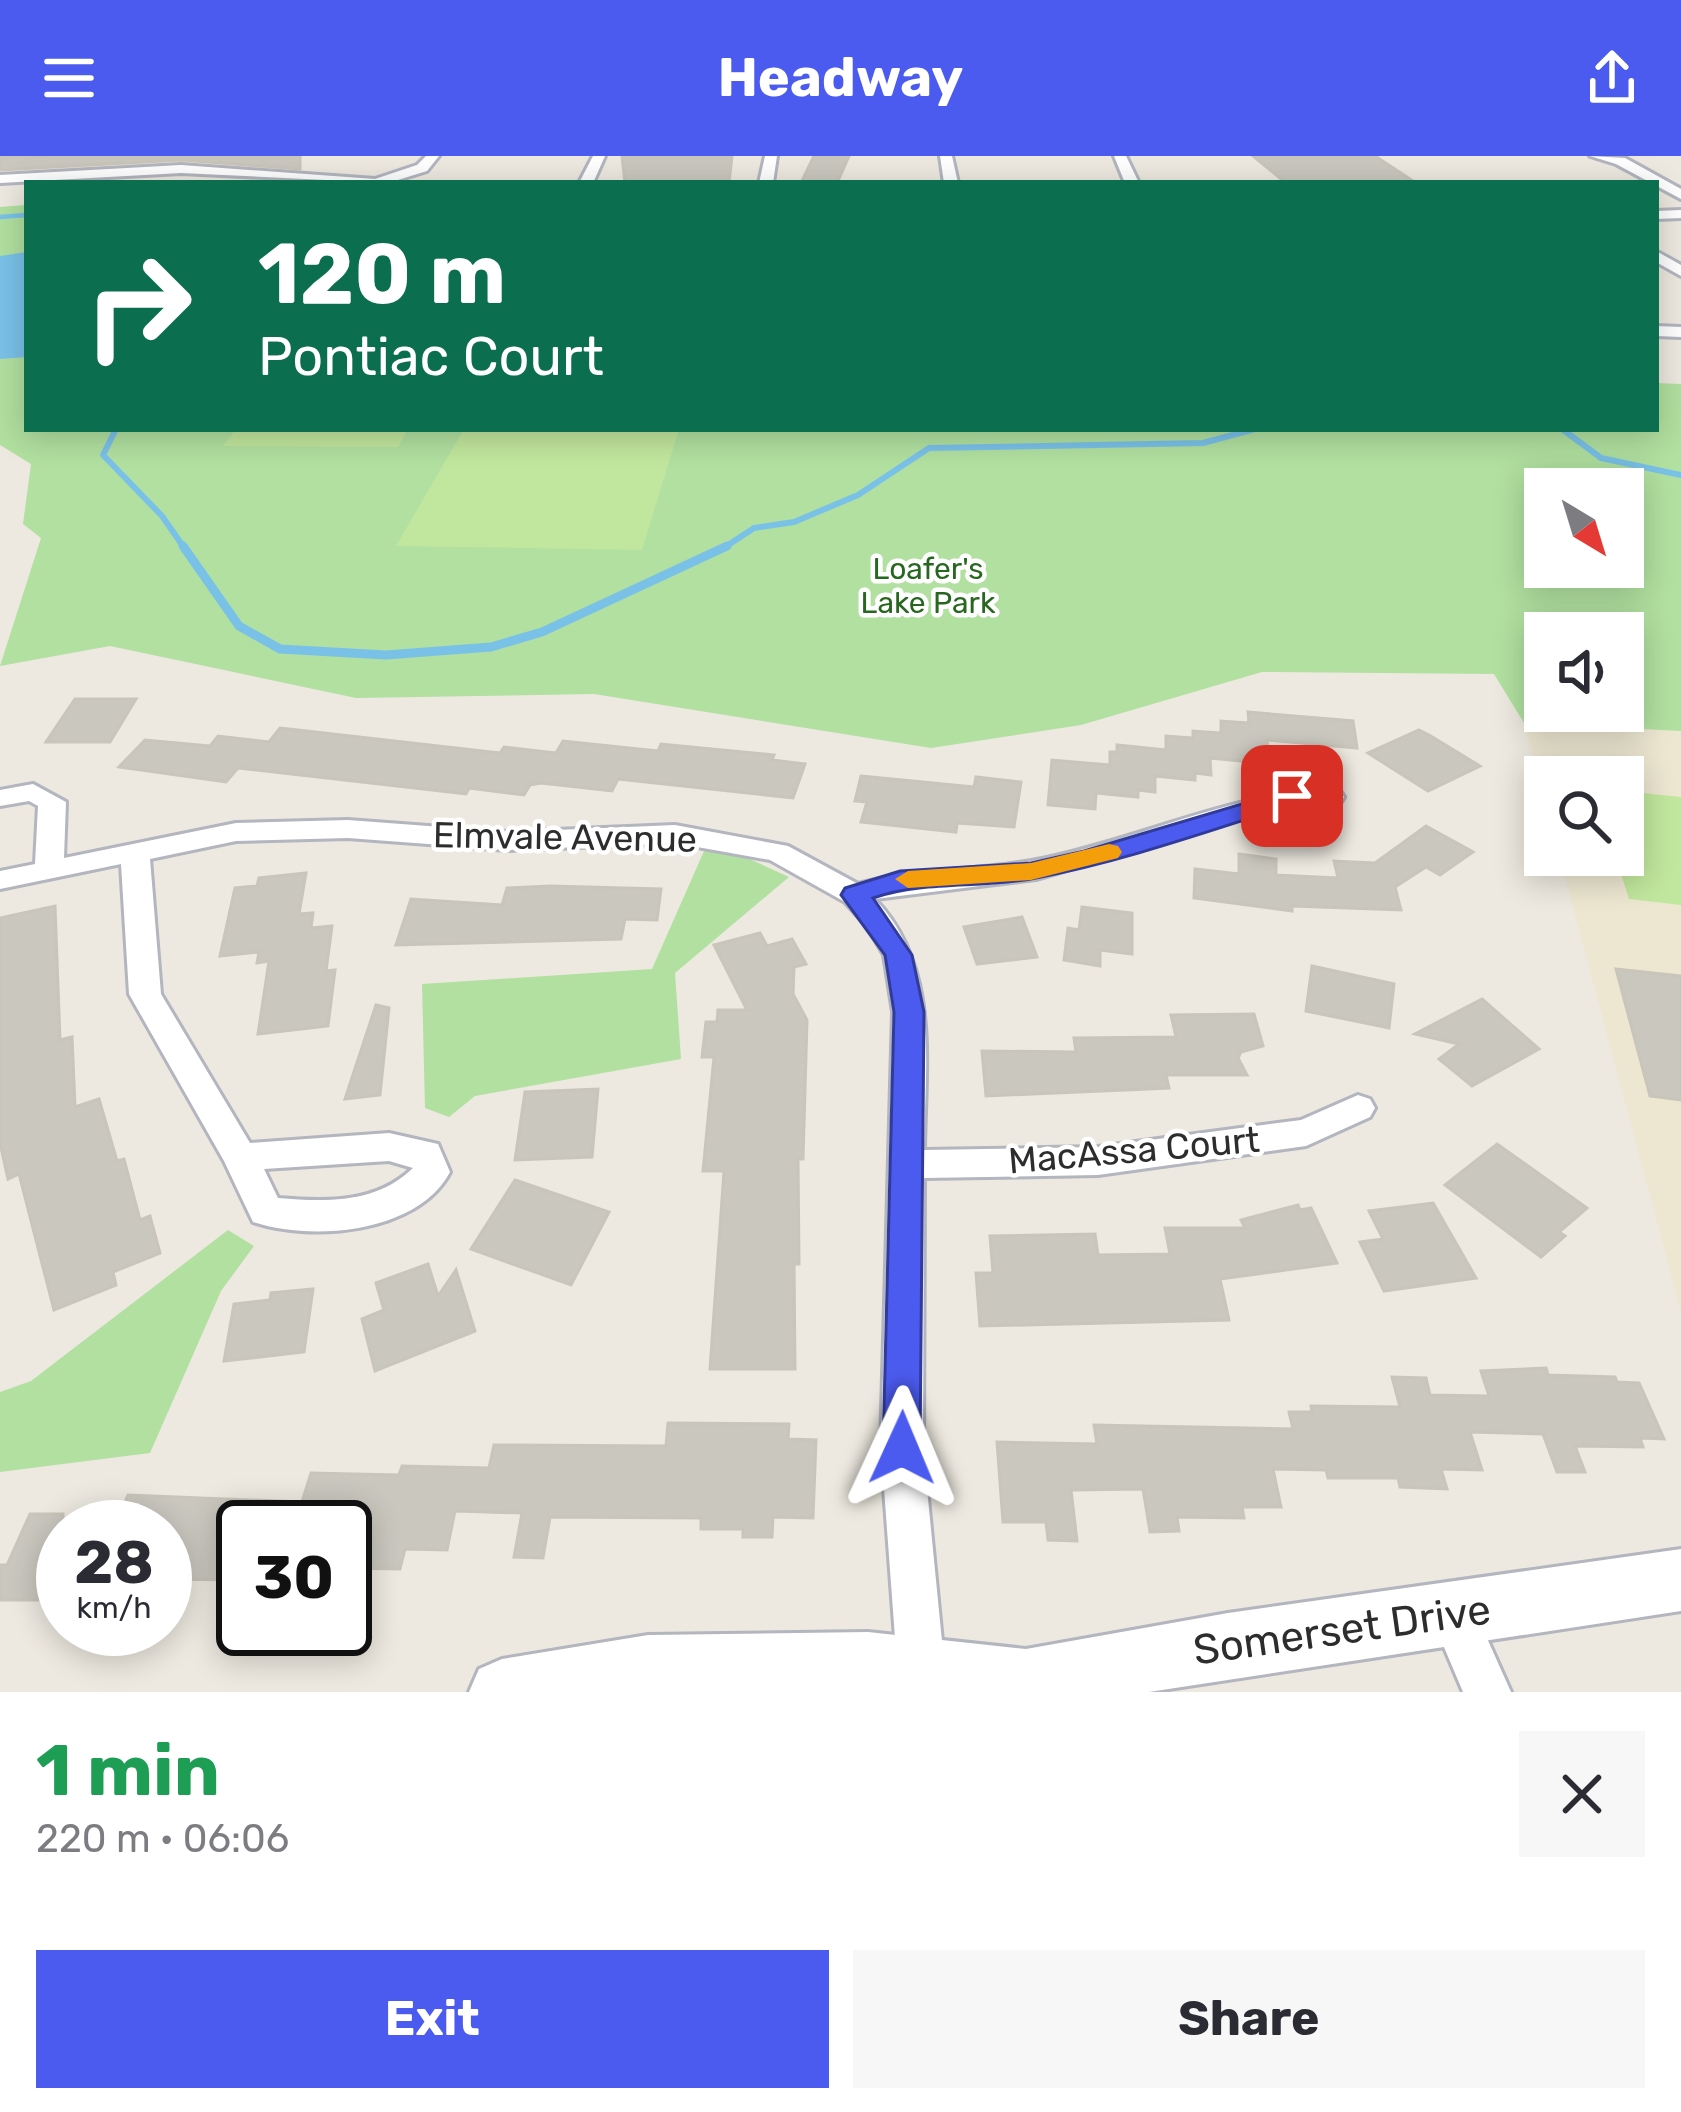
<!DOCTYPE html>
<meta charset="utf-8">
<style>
body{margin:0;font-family:Rubik,sans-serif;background:#f7f7f7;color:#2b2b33;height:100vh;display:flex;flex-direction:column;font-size:45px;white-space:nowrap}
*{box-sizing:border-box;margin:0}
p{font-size:39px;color:#7c7c81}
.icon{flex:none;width:66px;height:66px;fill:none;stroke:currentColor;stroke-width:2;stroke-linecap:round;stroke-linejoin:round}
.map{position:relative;height:1536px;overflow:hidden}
.sheet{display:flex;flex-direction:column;background:#fff;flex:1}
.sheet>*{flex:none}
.guide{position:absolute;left:24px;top:24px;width:1635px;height:252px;border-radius:0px;box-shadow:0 6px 30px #0003;background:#0b6e4f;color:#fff;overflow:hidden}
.needle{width:78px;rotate:142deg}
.fabs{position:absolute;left:1524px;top:312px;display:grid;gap:24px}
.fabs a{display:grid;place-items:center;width:120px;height:120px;border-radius:0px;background:#fff;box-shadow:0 6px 30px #0003;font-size:60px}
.speed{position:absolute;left:36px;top:1344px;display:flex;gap:24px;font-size:60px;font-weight:700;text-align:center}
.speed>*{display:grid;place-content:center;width:156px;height:156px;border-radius:50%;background:#fff;box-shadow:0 6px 30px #0003;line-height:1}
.speed small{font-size:30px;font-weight:400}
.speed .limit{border:6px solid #111;border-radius:18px;background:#fff;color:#111}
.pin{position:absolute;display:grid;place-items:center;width:102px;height:102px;color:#fff;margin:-51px;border-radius:24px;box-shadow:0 6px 18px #0006}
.me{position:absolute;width:132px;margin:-66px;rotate:1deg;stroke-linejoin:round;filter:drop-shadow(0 0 9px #0008)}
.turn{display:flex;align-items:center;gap:42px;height:252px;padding:0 36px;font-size:54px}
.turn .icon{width:156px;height:156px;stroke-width:2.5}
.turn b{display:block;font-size:84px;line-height:102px}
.round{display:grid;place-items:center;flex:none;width:126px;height:126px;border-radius:0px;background:#f7f7f7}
.head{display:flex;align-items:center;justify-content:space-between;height:204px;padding:0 36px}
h1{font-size:72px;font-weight:700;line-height:90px;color:#1e9e55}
.button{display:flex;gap:24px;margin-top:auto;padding:24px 36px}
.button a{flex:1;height:138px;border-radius:0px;background:#4b5bef;color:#fff;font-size:48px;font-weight:700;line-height:138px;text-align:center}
.button a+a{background:#f7f7f7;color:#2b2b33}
header{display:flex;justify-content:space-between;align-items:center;height:156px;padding:0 36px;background:#4b5bef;color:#fff;font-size:54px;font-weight:700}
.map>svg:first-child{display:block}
.education{fill:#ede7d1}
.green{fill:#b1e0a0;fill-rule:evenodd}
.pitch{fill:#c1e69d}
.water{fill:#7ac1e8}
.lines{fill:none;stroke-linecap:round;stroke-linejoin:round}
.stream-far2{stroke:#7ac1e8;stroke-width:4.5}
.stream-far1{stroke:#7ac1e8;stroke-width:6}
.stream{stroke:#7ac1e8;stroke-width:9}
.building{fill:#c9c7be;stroke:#c9c5ba;stroke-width:3}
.street-casing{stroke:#b3b5bf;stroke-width:6}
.secondary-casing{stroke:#b3b5bf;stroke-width:6}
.street{fill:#fff;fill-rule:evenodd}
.secondary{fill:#fff;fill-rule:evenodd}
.route{fill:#4b5bef;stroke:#313b9b;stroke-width:3}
.slow{fill:#f59e0b}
.labels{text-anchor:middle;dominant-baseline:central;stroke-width:9;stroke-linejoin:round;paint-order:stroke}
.far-park-label{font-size:30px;fill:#286720;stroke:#fff}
.street-label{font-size:36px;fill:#2d2d2d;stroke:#fff}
.near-street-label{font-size:42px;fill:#2d2d2d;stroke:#fff}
</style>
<header><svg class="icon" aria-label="menu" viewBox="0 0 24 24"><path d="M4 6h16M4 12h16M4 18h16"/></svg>Headway<svg class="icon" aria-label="share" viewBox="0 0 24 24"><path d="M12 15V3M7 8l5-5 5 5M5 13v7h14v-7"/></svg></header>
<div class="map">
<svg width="1681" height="1536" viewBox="0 0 1681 1536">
<rect width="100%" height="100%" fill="#ede9e0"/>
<path class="education" d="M1524,567l157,8v581l-122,-457h64v-78h-78v25z"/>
<g class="green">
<path d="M27,49v224h1629v-46l25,1v347l-157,-8 -30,-49 -232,-2 -181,53 -150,23 -337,-54 -238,4 -246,-52 -110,20 41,-128 -18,-14 8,-60 -31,-19v-238zM1545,333h78v78h-78zM1545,477h78v78h-78z"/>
<path d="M704,695l39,5 46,21 -114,96 6,86 -206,37 -26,21 -24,-9 -3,-124 230,-15z"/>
<path d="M228,1074l26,16 -33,45 -71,162 -150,19v-80l31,-11z"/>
</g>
<g class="pitch">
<path d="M236,273h172l-10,18 -175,-1z"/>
<path d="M464,273h215l-37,121 -246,-4z"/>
<path d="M1623,635l58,6v108l-52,-6 -14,-44h8z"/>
</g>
<path class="water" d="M27,96v105l-27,2v-103z"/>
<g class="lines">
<path class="stream-far2" d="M0,61l27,-2"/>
<g class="stream-far1">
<path d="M116,273l-13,26 59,61 23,33"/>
<path d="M1562,273l39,29 80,17"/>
<path d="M722,393l32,-21 40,-6 64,-27 71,-47 274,-5 52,-14"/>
</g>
<path class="stream" d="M183,390l56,80 41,23 106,6 105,-8 51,-15 185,-86"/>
</g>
<g class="building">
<path d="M53,0h247v13l-119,-9 -181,10v-13z"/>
<path d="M622,0h110l-3,26 -73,1h-31z"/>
<path d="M814,0h35l-12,27h-36z"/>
<path d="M1253,0h122l41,27h-130z"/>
<path d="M75,543h61l-26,43h-64z"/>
<path d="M1248,556l105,9 4,27 -90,-8 1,13 -18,-1 1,10 -41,-4 1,17 -16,-2v7l-40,-4v16l-17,-2v7l-42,-4 -1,16 -47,-4 4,-45 58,5v-13h7v-7l49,5v-14l27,2v-7l28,2v-12l28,2z"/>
<path d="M280,572l220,25 4,-6 52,6 7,-12 95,10 3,-7 113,11 -2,5 33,4 -12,34 -175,-19 -6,12 -71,-8 -11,2 -6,10 -55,-7 -3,6 -228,-26 -12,14 -107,-15 26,-27 65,6 8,-10 51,6z"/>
<path d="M1419,574l10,5 51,31 -52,25 -60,-38z"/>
<path d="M861,620l113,11 2,-10 45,5 -7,45 -57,-4 -1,9 -95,-10 6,-20 -12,-1z"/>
<path d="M1426,670l47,26 -33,23 -14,-8 -31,20 6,23 -109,-4v5l-98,-13 1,-29 44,5v-20l37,5v16l62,3 -4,-17 41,2z"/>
<path d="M306,717l-7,41 14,-1 -2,15 21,-2 -6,45 9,-1 -7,56 -70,8 11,-73 -12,2 2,-11 -39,4 15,-68 22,-2 2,-8z"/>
<path d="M550,730l111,3 -4,31 -32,-1 -4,20 -225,6 15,-46 91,6 5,-17z"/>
<path d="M55,750l5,134 12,-3 3,70 24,-8 18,62 7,-2 16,61 10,-4 10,37 -47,19 3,13 -62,25 -35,-136 -11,5 -8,-36v-225z"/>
<path d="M1082,751l50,6v41l-32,-4v16l-36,-6 4,-32 11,2z"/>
<path d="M1022,761l15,40 -60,7 -13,-37z"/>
<path d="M760,777l7,13 25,-7 14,25 -12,3 -1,27 14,26 -4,139h-5l1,105h-5l1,105h-85l14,-198h-21l11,-114h-12l4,-35h11l1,-12h29l-33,-65z"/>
<path d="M1312,810l82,18 -5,44 -83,-17z"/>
<path d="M1616,813l65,7v124l-31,-4z"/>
<path d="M1482,843l57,50 -67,37 -33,-27 20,-15 -44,-10z"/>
<path d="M376,849l13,3 -9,87 -35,4z"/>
<path d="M1254,858l9,32 -22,6 -3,6 9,17h-81l3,13 -183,8 -4,-45 94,1 -2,-14 102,-1 -5,-22z"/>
<path d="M598,933l-6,68 -77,3 10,-68z"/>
<path d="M1497,988l90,64 -28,24 6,4 -24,21 -96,-72z"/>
<path d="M515,1024l94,32 -38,73 -100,-36z"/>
<path d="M1433,1047l43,75 -92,13 -24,-49 23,-3 -14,-28z"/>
<path d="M1298,1049l2,5 11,-2 26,55 -117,16 9,41 -249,6 -4,-53h17l-3,-37 105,-2 3,21 72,-1 -5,-26h80l-4,-8z"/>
<path d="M428,1108l10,32 18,-26 19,61 -100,40 -13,-52 22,-9 -8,-27z"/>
<path d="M313,1133l-9,63 -80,9 10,-57 36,-4 1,-7z"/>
<path d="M1546,1212l2,7 67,2 2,5 22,1 25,56 -24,-1 3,9 -68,-1 10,26h-28l-14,-38 -73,-2 12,38 -41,-1 6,20 -47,-2 -2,-9h-70l-2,-8 -53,-1 8,38h-39l2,11 -67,-1 2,14 -29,1 -7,-43 -72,1 6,51 -29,-1 -2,-18h-43l-6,-80 100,2 -3,-19 199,4 -4,-17h23l-1,-6 89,1 -8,-30 34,1 4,17 59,1 -8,-25z"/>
<path d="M668,1267l121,1 -1,15 28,1 -3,78 -40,-1 -1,20h-29v-8h-42v-11l-151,-1 -7,41 -29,-1 8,-44 -67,-2 -8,39 -42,-1 -5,20 -55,-1v-41h-102v43h-6l-3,10 -69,-1v-52h-50l13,-32 174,7 9,-29 88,2 3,-9 87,2 5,-23 172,1z"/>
<path d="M30,1358h33v86h-63v-35h7z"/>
</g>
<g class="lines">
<defs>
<g id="street">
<path d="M426,0h13l-12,15 -39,12 -207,-10 -181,10v-8l181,-10 194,14 42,-14z"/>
<path d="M593,0h12l-12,27h-14z"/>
<path d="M765,0h12l-4,27h-14z"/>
<path d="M940,0h12l6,27h-14z"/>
<path d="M1114,0h12l13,27h-14z"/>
<path d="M1590,0l35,2 56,31v10l-65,-35z"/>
<path d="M1681,54v8l-25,1v-8z"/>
<path d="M1656,95l25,14v11l-25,-14z"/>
<path d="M1656,170l25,1v10l-25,-1z"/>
<path d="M33,628l33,18 -2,56 172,-35 112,-3 160,12 167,-7 113,21 70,38c61,-17 123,-12 184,-25 98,-20 187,-65 288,-70l10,2 4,6 -4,6 -84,11 -220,65 -161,20c65,68 50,164 49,251l174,-3 203,-27 57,-25 12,4 5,9 -5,9 -64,29 -208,29 -174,3 -1,270 24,244h-48l-18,-244 12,-436 -9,-57 -17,-29 -22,-24 -75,-42 -95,-17 -167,7 -160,-12 -112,3 -86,18 11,135 89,149 139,-10 49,11 12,28c-32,61 -138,70 -197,50l-29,-61 -95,-167 -8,-130 -121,25v-18l35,-7 3,-58 -9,-5 -29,5v-16zM389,1005l24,7c-37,36 -87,34 -135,30l-14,-29z"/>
<path d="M1453,1435l16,7 42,94h-48l-33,-78 7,-16z"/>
</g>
<path id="secondary" d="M1681,1393v62l-532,81h-680l10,-23 23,-10 146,-24 220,-3 158,17 202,-36z"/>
</defs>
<use href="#street" class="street-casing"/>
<use href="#secondary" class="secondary-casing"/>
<use href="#street" class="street"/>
<use href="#secondary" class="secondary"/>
</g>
<path class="route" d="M1292,633l9,2 4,5 -4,6c-87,27 -175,59 -265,76 -54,11 -110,2 -163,20l39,57 12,57 -4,436 -5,12 -13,5 -14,-5 -5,-12 11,-436 -9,-57 -44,-60 4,-7 55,-17 131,-8 53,-12z"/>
<path class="slow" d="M1109,688l9,2 4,6 -4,6 -87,22 -123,8 -13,-9 13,-8 123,-8z"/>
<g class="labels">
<g class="far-park-label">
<text x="928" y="413">Loafer's<tspan x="928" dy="34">Lake Park</tspan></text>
</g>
<g class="street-label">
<text transform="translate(565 681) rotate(1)">Elmvale Avenue</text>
<text transform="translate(1134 994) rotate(-5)">MacAssa Court</text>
</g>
<g class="near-street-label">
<text transform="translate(1342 1474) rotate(-8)">Somerset Drive</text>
</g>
</g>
</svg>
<div class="fabs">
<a><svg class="needle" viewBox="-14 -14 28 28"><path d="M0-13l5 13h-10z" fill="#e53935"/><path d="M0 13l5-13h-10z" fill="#7c7c81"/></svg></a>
<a><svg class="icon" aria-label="sound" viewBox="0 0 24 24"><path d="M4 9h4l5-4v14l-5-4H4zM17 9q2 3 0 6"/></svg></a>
<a><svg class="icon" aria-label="search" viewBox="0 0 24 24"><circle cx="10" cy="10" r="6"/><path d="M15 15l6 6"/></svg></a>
</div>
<div class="speed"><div>28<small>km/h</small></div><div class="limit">30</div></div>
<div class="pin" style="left:1292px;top:640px;background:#d93025"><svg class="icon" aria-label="arrive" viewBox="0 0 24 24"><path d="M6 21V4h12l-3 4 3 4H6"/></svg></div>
<svg class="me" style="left:902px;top:1292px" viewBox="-20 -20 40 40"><path d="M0-17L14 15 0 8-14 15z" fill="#4b5bef" stroke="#fff" stroke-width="4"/></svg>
<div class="guide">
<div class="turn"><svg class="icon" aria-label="right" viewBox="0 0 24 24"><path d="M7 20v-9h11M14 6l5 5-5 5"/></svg><div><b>120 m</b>Pontiac Court</div></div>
</div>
</div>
<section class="sheet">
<div class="head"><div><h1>1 min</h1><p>220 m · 06:06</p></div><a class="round"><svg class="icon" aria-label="close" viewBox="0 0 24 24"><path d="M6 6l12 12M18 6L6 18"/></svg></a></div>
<div class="button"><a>Exit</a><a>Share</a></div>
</section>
